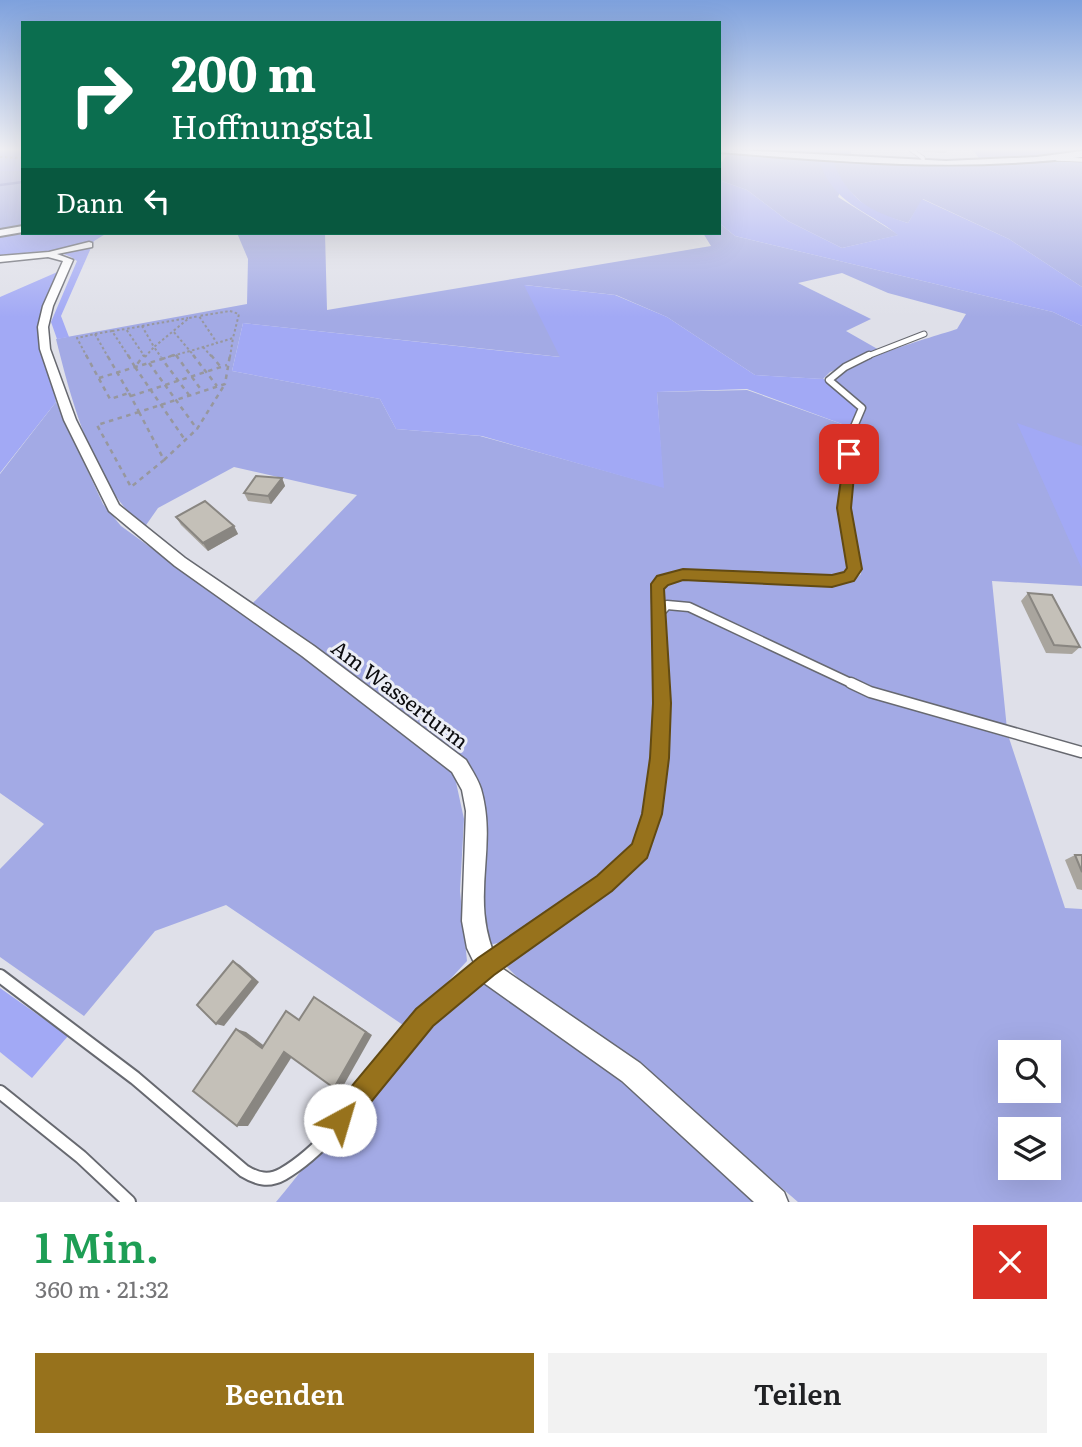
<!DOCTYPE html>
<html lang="de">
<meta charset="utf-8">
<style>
body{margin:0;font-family:Literata,serif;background:#f2f2f2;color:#202124;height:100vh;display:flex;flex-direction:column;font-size:26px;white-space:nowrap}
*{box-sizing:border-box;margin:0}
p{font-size:23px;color:#757577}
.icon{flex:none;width:38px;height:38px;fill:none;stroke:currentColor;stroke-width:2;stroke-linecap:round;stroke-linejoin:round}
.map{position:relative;height:1202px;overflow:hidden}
.drawer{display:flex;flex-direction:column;background:#fff;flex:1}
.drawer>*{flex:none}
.top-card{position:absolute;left:21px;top:21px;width:700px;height:214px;border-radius:0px;box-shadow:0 7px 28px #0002;background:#0b6e4f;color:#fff;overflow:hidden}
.fabs{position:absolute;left:998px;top:1040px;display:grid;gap:14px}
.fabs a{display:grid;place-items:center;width:63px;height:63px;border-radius:0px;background:#fff;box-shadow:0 7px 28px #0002;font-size:35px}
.pin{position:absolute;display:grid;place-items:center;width:60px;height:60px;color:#fff;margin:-30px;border-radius:14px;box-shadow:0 4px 10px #0006}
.me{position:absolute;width:77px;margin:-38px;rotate:39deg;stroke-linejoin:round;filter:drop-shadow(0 0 5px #0008)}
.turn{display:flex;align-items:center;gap:24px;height:147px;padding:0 35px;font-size:32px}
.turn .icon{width:91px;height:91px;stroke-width:2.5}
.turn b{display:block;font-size:49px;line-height:60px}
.then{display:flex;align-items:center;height:66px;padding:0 35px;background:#0003;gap:14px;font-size:26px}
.round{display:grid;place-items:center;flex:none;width:74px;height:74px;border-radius:0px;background:#f2f2f2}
.head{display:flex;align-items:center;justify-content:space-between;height:119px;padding:0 35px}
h1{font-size:42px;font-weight:600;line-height:52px;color:#1e9e55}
.action{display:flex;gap:14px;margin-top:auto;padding:14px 35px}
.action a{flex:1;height:80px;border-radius:0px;background:#97721c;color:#fff;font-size:28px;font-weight:600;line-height:80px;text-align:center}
.action a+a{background:#f2f2f2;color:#202124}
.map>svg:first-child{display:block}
.green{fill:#a3aae5;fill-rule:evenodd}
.forest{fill:#a2a9f5}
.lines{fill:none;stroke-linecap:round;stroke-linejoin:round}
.stream{stroke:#7f85cd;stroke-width:2.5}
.service-far5-casing{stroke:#676970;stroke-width:5}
.service-far4-casing{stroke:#676970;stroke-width:7}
.service-far3-casing{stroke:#676970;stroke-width:9}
.service-far2-casing{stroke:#676970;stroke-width:11}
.service-far1-casing{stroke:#676970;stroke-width:13}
.service-casing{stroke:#676970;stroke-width:16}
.minor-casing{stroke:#676970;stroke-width:3}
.tertiary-casing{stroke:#676970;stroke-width:4}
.path-far1{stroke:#97979e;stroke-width:2;stroke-dasharray:2.5 2.5;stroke-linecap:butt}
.path{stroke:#97979e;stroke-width:2.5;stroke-dasharray:4.5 4.5;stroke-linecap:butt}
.service-far5{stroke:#fff;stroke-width:3.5}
.service-far4{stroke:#fff;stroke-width:5}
.service-far3{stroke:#fff;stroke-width:6}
.service-far2{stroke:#fff;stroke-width:8}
.service-far1{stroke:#fff;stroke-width:10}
.service{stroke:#fff;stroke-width:12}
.minor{fill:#fff;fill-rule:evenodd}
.tertiary{fill:#fff;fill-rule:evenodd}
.wall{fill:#a9a59e}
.shaded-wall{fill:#898681}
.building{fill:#c4c0b8;stroke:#898681;stroke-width:2}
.route{fill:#97721c;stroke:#624a12;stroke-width:2}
.labels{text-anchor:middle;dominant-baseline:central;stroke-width:6;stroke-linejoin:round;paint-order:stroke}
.street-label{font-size:21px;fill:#0b0b0e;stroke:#eceef6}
</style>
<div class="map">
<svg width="1082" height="1202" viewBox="0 0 1082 1202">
<rect width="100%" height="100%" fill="#dfe0e9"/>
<g class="green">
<path d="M738,149h120l-7,2 1,7z"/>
<path d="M972,149h110v1l-46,8 -54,4z"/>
<path d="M730,152l203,12 149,-3v126l-73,-48 -86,-40 -15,24 -36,-11 -29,-27 -5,12 61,38 -57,13 -54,-27 -41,-31 -28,-10v-15z"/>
<path d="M0,171h23v55l-23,5z"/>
<path d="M719,223l16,13 318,76 29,14v260l-90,-5 15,148 -136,-40 -184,-84 -22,-3 -5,5 -1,-18 5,-7 19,-5 149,6 21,-2 8,-7c-11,-58 -18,-110 4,-166l-31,-27c11,-20 99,-44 123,-52l9,-15 -78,-21 -46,-20 -44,10 73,36 -25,12 35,20 -51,21 -7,7 -68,-4 -88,-58 -51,-22 -91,-10 36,72 -318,-34 -11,48 148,28 16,30 84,7 183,51 -6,-95 90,-2 103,37c-6,24 -12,56 -9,81 3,20 9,38 8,59l-7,7 -14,2 -151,-5 -12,4 -13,13 7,117 -12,111 -14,31 -21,20 -105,74 -18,4 -8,-41 1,-86 -8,-46 -14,-17 -39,-29 -170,-121 106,-110 -123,-28 -76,41 -14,20c-51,-45 -72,-125 -88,-189l191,-35 1,-45 -11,-26h88l2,77 384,-64 -8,-13h16z"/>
<path d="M56,402l47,102 18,22 296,215 37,32 10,46 -4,72 7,70 -61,66 -180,-122 -71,26 -71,85 -84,-59v-88l44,-45 -44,-31v-319z"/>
<path d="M668,608l18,1 183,86 140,43 56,170 17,1v293h-284l-170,-146 -104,-72 -18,-18 17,-21 41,-25 77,-60 17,-46 7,-108 -5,-88zM1010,1052h38v38h-38zM1010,1129h38v38h-38z"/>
<path d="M479,980l136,93 145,129h-484c62,-74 125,-166 203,-222z"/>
</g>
<g class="forest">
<rect x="0" y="149" width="23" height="22"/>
<path d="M818,159l15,2c15,39 37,50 75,62l14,-24 87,40 73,48v39l-29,-14 -318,-76 -16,-13v-43l28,10 41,31 54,27 56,-13c-34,-27 -64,-30 -80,-76z"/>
<path d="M23,230v3h84l-13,8 -33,75 8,21 -12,2 -6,-17 26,-61c-22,-17 -52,-7 -77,-4v-22z"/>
<path d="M62,270l-24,54 18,78 -56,71v-176z"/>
<path d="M524,285l91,10 52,22 88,58 69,4 36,29 -10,19 -103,-38 -90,3 7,96 -182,-52 -86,-7 -16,-30 -148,-28 11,-48 317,34z"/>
<path d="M1017,423l65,23v123z"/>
<path d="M0,988l68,48 -36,42 -32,-26z"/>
</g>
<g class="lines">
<path class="stream" d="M0,185l23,-3"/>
<defs>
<g id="service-far5">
<path d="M910,149l13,9v4"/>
<path d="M1057,159l25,1"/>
</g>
<path id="service-far4" d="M865,357l59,-23"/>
<path id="service-far3" d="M845,502l8,-73 9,-21 -33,-28 16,-13 24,-12"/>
<g id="service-far2">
<path d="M657,616c-1,-29 -5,-34 26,-41l149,6 17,-4 6,-8 -10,-68"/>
<path d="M660,685l-3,-69 10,-11 22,2 166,78"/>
</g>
<g id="service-far1">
<path d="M851,683l19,9 211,60"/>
<path d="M563,914c23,-16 54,-34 72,-57 32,-41 27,-124 25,-174"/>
</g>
<g id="service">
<path d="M0,976l135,102 109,93c13,8 25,11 39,3 55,-32 95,-104 137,-151 41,-45 95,-76 145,-110"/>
<path d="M0,1092l81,65 48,45"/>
</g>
<path id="minor" d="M89,242l3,1v4l-35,7 16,6 -20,46 -5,21 2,22 26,71 43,85 66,53 129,88 152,114c5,9 12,19 15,29 18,63 -15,112 19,178l140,96 144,129 4,10h-34l-132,-121 -138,-98 -17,-35 -5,-27 4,-110 -4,-21 -10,-18 -150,-116 -127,-90 -66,-55 -45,-91 -24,-71 -2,-22 5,-21 20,-45 -15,-4 -48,5v-6l49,-4z"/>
<g id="tertiary">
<path d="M719,149l227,12 91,-4 45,-6v6c-122,15 -241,5 -363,-5z"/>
<path d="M23,226v6l-23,4v-6z"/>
</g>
</defs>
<use href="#service-far5" class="service-far5-casing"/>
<use href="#service-far4" class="service-far4-casing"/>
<use href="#service-far3" class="service-far3-casing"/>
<use href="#service-far2" class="service-far2-casing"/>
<use href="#service-far1" class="service-far1-casing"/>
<use href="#service" class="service-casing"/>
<use href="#minor" class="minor-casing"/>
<use href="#tertiary" class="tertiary-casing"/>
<g class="path-far1">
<path d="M0,157l23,1"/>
<path d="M230,311l9,3 -6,24 -16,5 -18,-27z"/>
<path d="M142,326l46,-8"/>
<path d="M112,331l14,-2"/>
<path d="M95,334l13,23"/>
<path d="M95,334l17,-3 17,26"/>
<path d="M203,347l9,10"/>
<path d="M176,355l2,2"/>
<path d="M87,357l-10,-19 18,-4"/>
<path d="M145,357l-19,-28 16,-3 12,21 35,-29 10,-2"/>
<path d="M145,357l9,-10 7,10"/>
<path d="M168,357l22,-6 -17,-20"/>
<path d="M195,357l-5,-6 27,-8"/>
<path d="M230,357l3,-19"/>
</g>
<g class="path">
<path d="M86,355l24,44 19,-6 -22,-38"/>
<path d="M128,355l7,12 9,-12"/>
<path d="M174,355l-12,4 27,36"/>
<path d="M176,355l26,36"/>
<path d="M193,355l24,31"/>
<path d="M211,355l9,11"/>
<path d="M149,363l48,66"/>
<path d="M135,367l50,73"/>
<path d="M99,378l63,-19 -2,-4"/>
<path d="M129,393l10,19 86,-28 5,-29"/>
<path d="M131,396l96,-31"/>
<path d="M139,412l25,48 -33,27 -34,-62z"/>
<path d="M164,460l33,-31 28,-45"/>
</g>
<use href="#service-far5" class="service-far5"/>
<use href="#service-far4" class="service-far4"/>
<use href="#service-far3" class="service-far3"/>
<use href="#service-far2" class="service-far2"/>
<use href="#service-far1" class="service-far1"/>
<use href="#service" class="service"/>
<use href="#minor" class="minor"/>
<use href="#tertiary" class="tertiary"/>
</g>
<g class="wall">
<path d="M922,149h26l-2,4 -22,-1z"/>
<path d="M282,478l3,8 -14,18 -23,-3 -4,-8z"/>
<path d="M176,517l58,9 4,8 -30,17 -27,-26z"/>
<path d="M1028,593l52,54 -8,7 -26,-1 -25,-52z"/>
<path d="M1075,855h7v35l-5,-1 -12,-29z"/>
</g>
<g class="shaded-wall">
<path d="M282,478l3,8 -14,18 -3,-8z"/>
<path d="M234,526l4,8 -30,17 -5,-8z"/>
<path d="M233,961l7,4 19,17 -35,44 -8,-2z"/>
<path d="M321,1001l51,34 -31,55 -7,-2z"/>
<path d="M236,1029l10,3 25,19 -9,-3z"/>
<path d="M284,1052l9,3 -45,71h-11z"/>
</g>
<g class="building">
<path d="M256,476l26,2 -14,18 -24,-3z"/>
<path d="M205,501l29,25 -31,17 -27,-26z"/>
<path d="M1028,593l24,2 28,52 -26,-2z"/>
<path d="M1075,855h7v17z"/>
<path d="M233,961l20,18 -37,45 -19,-19z"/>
<path d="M314,997l52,35 -32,56 -50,-36 -47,74 -44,-35 43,-62 26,19 24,-37 13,9z"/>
</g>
<linearGradient id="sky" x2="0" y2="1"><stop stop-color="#7ea1dd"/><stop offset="0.47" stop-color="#f1f1f5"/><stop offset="1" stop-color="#f1f1f5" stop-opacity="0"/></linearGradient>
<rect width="1082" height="317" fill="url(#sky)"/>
<path class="route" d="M845,451l11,3 -5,54 11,61 -8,12 -22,6 -149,-7 -15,5 -4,4 7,114 -2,55 -7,56 -15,44 -35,33 -118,84 -61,51 -84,103 -9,4 -9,-4 -4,-9 4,-9 85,-102 62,-51 119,-82 35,-32 10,-30 8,-56 3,-55 -2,-119 6,-8 26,-7 149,6 12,-3 3,-4 -10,-60z"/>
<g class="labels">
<g class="street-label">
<text transform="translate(401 693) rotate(37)">Am Wasserturm</text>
</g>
</g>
</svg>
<div class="fabs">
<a><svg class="icon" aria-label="search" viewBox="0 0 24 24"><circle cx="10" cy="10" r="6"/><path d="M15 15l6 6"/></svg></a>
<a><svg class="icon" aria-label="layers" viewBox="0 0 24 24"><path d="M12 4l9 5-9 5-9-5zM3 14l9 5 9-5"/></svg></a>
</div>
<div class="pin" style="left:849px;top:454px;background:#d93025"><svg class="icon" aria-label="arrive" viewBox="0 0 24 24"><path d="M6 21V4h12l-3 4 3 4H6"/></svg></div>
<svg class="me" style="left:340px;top:1120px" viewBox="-20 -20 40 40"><circle r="19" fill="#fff"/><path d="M0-13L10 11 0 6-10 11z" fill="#97721c"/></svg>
<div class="top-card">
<div class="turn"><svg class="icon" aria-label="right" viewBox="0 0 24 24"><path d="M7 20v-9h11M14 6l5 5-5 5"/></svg><div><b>200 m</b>Hoffnungstal</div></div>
<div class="then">Dann<svg class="icon" aria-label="left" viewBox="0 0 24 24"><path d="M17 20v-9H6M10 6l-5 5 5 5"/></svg></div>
</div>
</div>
<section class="drawer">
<div class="head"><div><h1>1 Min.</h1><p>360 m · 21:32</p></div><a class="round" style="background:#d93025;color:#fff"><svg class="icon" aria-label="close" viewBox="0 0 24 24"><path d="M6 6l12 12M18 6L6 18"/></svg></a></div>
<div class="action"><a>Beenden</a><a>Teilen</a></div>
</section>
